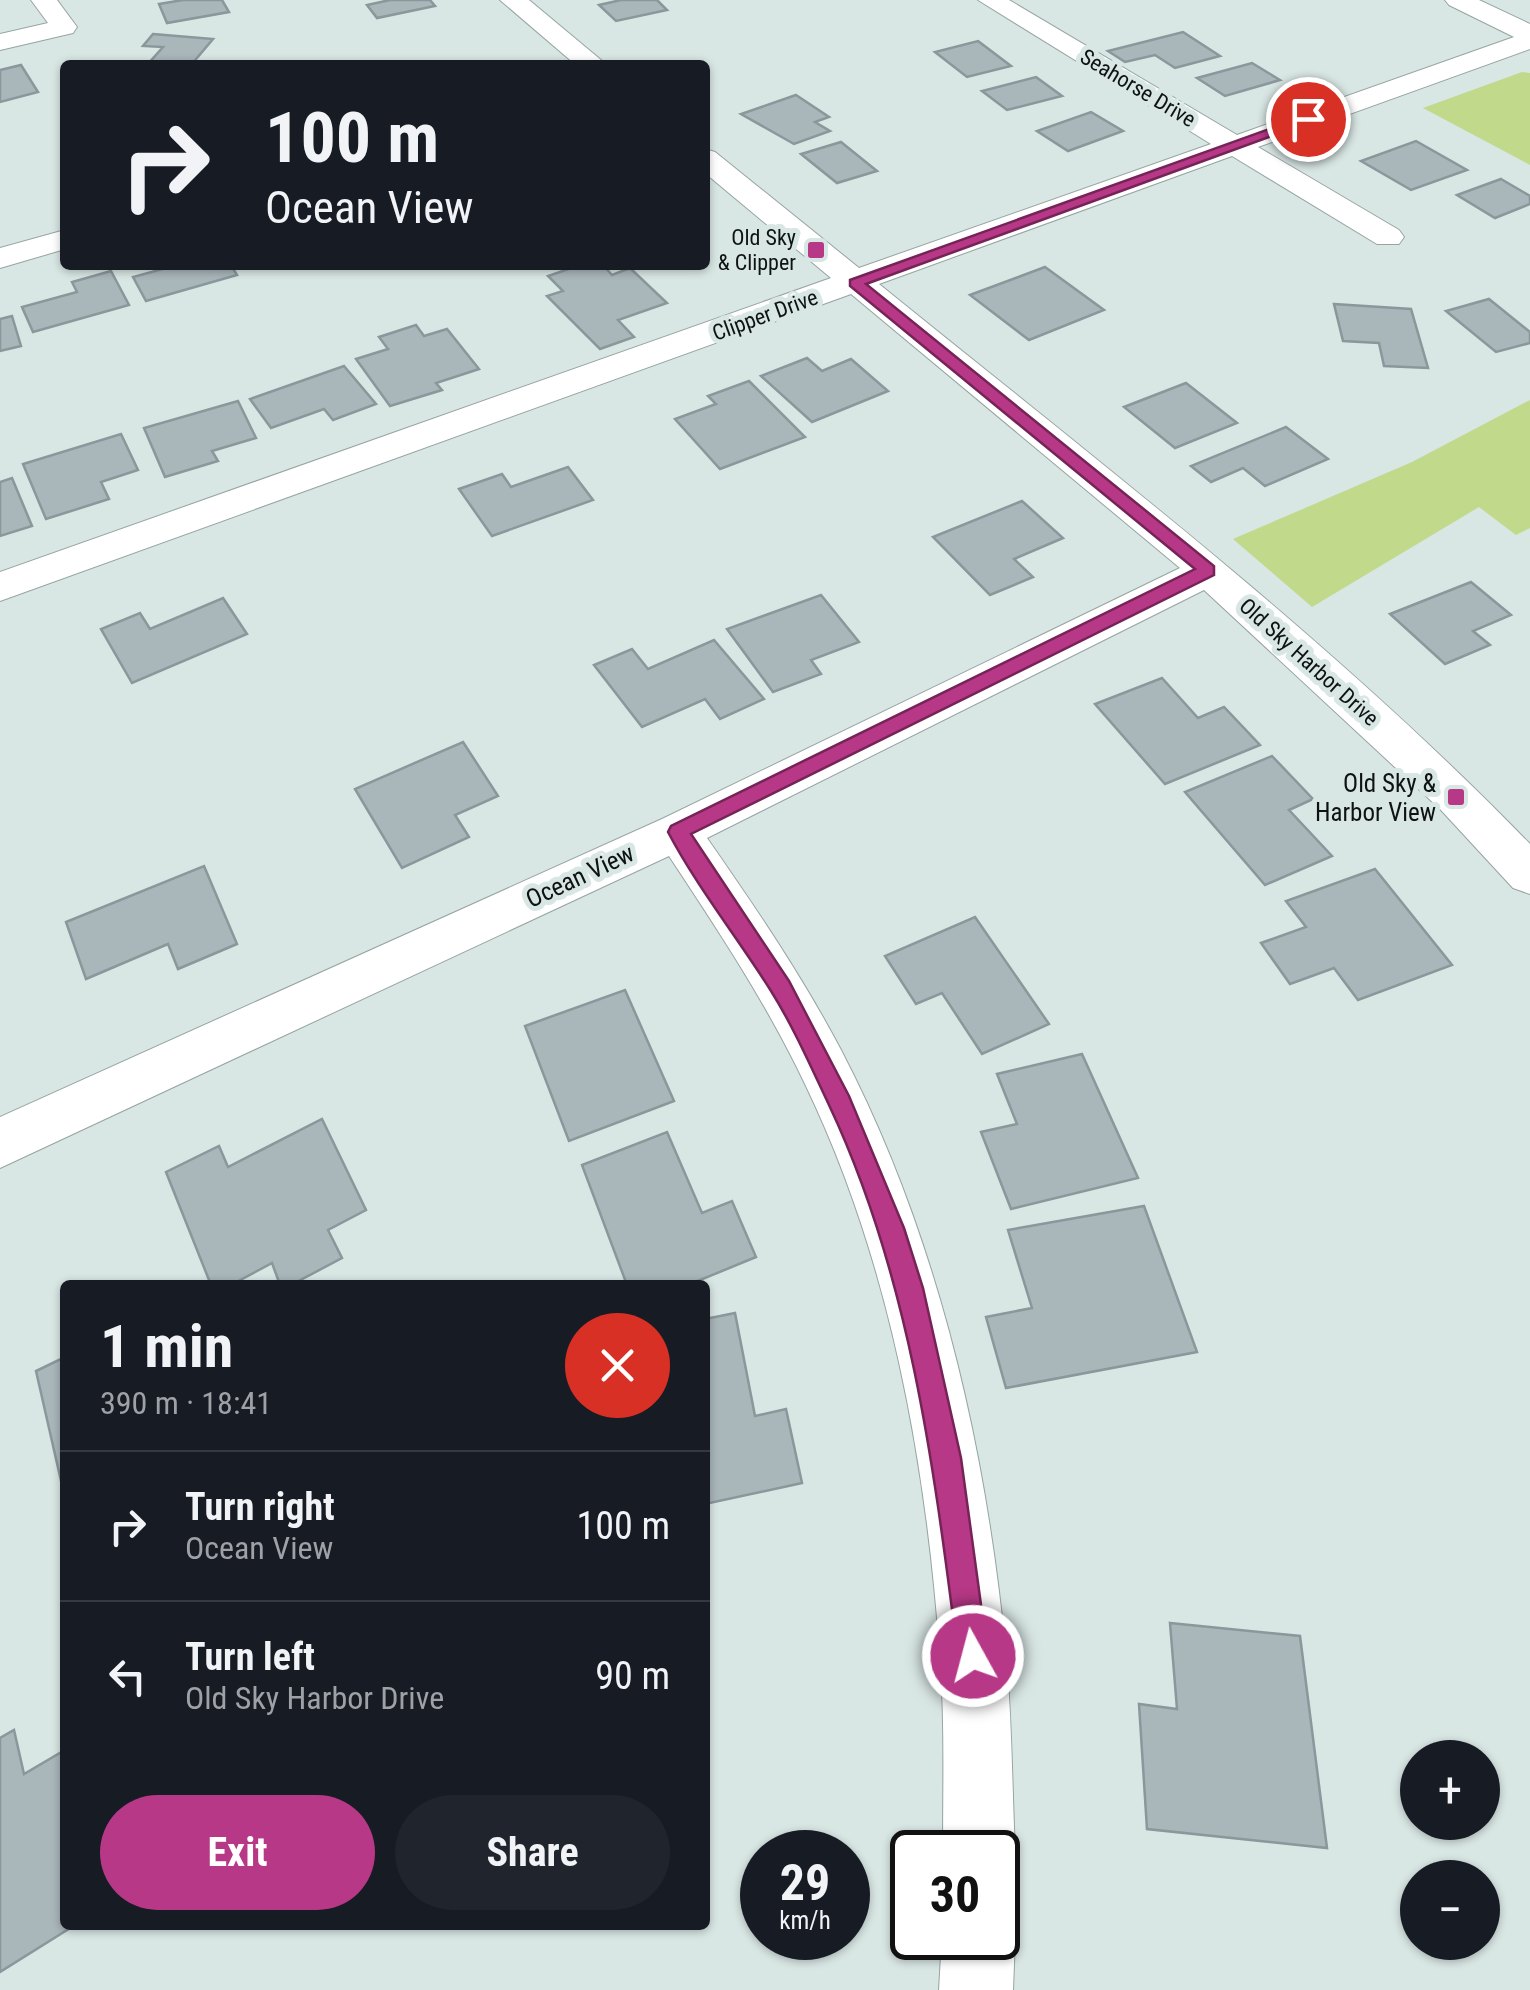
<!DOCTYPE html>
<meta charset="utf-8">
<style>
body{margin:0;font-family:"Roboto Condensed",sans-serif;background:#20242c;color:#f1f3f6;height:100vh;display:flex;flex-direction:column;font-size:38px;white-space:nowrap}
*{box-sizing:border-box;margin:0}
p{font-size:32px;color:#9ea1a6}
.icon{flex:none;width:55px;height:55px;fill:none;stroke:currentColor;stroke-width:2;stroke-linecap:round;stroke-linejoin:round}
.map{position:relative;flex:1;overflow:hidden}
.side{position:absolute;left:60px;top:1280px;width:650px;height:650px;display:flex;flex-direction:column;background:#171b24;border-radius:10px;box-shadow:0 2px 8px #0004}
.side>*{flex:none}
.banner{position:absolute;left:60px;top:60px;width:650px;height:210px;border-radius:10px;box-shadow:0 2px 8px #0004;background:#171b24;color:#f1f3f6;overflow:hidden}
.tools{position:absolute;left:1400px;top:1740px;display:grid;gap:20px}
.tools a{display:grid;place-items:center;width:100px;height:100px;border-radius:50%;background:#171b24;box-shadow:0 2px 8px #0004;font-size:50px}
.speed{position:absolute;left:740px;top:1830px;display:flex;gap:20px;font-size:50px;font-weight:700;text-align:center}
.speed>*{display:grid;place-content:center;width:130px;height:130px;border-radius:50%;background:#171b24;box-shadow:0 2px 8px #0004;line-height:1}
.speed small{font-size:25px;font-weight:400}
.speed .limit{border:5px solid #111;border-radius:15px;background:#fff;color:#111}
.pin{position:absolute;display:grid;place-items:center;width:85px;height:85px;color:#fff;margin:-42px;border:5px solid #fff;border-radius:50%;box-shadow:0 2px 10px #0007}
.me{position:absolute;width:110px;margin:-55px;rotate:353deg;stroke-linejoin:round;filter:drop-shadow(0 0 8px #0008)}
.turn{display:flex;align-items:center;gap:35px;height:210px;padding:0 40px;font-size:45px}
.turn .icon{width:130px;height:130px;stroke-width:2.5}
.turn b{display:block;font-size:70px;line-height:85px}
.round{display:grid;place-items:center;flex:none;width:105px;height:105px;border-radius:52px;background:#20242c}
.head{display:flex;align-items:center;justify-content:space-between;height:170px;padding:0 40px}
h1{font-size:60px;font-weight:700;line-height:75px}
.cta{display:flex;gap:20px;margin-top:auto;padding:20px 40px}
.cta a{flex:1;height:115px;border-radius:60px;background:#b63886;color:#fff;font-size:40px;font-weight:700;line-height:115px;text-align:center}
.cta a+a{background:#20242c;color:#f1f3f6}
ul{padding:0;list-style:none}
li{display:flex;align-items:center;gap:30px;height:150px;padding:0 40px;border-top:2px solid #363941}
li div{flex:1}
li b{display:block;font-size:38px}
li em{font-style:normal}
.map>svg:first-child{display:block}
.green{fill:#c0d98b}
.building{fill:#a9b6ba;stroke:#8a979b;stroke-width:2.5}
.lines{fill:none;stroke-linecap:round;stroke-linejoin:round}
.street-casing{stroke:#96a4a2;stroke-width:2}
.street{fill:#fff;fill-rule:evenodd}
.route{fill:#b63886;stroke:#762457;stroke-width:2.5}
.poi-dot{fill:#b63886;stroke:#d8e6e4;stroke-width:4}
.labels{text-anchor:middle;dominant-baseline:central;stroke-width:10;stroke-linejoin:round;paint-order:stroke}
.far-street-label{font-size:22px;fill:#0e1312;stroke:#d8e6e4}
.far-poi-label{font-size:22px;fill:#0e1312;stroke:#d8e6e4;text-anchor:end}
.poi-label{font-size:25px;fill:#0e1312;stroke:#d8e6e4;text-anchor:end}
.street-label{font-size:25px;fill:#0e1312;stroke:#d8e6e4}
</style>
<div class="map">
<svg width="1530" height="1990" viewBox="0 0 1530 1990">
<rect width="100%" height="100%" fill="#d8e6e4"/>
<g class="green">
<path d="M1522,72l8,1v92l-107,-57z"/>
<path d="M1530,400v128l-14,7 -37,-28 -167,100 -79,-68 179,-77z"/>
</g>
<g class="building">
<path d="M183,0h39l7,12 -62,11 -8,-19z"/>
<path d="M390,0h40l5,6 -58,12 -10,-13z"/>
<path d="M621,0h36l10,10 -51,11 -17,-16z"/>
<path d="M1183,32l37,24 -45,12 -20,-13 -30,7 -17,-11z"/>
<path d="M153,34l60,5 -22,26h-44l16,-18 -20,-1z"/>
<path d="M978,41l33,25 -44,11 -32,-25z"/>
<path d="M1252,63l28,17 -55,16 -28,-18z"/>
<path d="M21,65l17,27 -38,10v-32z"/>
<path d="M1036,77l26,19 -55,14 -25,-19z"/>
<path d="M796,95l33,22 -14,5 15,9 -36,13 -53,-30z"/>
<path d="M1091,112l32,19 -55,20 -31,-20z"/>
<path d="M1416,141l51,29 -56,20 -50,-29z"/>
<path d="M841,142l36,29 -40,12 -36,-29z"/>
<path d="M1501,179l29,17v8l-35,14 -38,-23z"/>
<path d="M177,265h54l6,10 -91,26 -13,-24z"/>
<path d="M580,265h23l9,10 18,-7 37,35 -49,17 16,17 -34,12 -53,-53 16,-5 -15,-15z"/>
<path d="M1045,267l59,43 -75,30 -59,-45z"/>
<path d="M111,271l18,34 -96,27 -11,-25 55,-15 -5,-10z"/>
<path d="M1489,299l41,33v11l-34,9 -50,-41z"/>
<path d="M1334,304l77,5 17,59 -44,-2 -5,-23 -36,-2z"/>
<path d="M12,316l9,30 -21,5v-32z"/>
<path d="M416,325l8,11 23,-7 32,40 -43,14 6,7 -52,16 -34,-47 32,-10 -9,-12z"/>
<path d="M807,358l15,13 29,-12 37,32 -76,31 -51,-46z"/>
<path d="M344,366l32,38 -43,16 -9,-11 -53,19 -21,-29z"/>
<path d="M749,381l56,56 -85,32 -45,-50 41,-15 -8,-8z"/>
<path d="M1186,383l51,40 -62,25 -51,-41z"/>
<path d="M238,401l18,37 -44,13 6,10 -53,16 -21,-49z"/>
<path d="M1286,427l42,32 -63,27 -22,-18 -32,14 -20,-16z"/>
<path d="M121,434l17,36 -37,12 8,17 -63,20 -23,-55z"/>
<path d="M568,467l25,33 -101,36 -33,-47 43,-15 9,13z"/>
<path d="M12,478l20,48 -32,10v-54z"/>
<path d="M1022,501l41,37 -49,21 19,18 -43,18 -57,-58z"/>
<path d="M1471,582l40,33 -38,16 17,14 -45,19 -55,-50z"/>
<path d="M821,595l38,47 -48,18 10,14 -48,18 -46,-63z"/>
<path d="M223,598l24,36 -115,49 -31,-54 39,-16 10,16z"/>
<path d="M714,640l50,59 -44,20 -15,-20 -63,28 -48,-62 38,-16 16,20z"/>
<path d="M1162,678l36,40 26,-11 36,38 -95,39 -70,-80z"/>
<path d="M463,742l35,54 -43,19 14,22 -67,31 -47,-79z"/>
<path d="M1272,756l41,43 -24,11 43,46 -67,29 -80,-93z"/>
<path d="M204,866l33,78 -59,25 -10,-25 -82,35 -20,-57z"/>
<path d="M1375,869l77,96 -94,35 -24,-32 -44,16 -29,-41 45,-16 -20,-26z"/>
<path d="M975,917l74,107 -67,30 -40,-61 -26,11 -31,-48z"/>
<path d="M625,990l49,111 -105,40 -44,-115z"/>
<path d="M1082,1054l56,124 -127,31 -30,-77 36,-8 -20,-50z"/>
<path d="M322,1119l44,91 -38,20 14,28 -51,27h-11l-8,-22 -41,22h-20l-45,-113 53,-26 9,21z"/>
<path d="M667,1132l35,81 30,-12 24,56 -68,28h-61l-45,-120z"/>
<path d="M1144,1206l53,146 -191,36 -20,-71 46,-9 -24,-78z"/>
<path d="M735,1313l20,103 31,-7 16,74 -97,21v-185z"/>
<path d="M65,1357v137h-1l-28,-123z"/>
<path d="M1170,1623l130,13 27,212 -180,-19 -8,-125 38,5z"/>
<path d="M14,1730l10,44 41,-24v175h10l-75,47v-234z"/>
</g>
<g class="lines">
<defs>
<g id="street">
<path d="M31,0h26l20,27 -4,6 -73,17v-16l48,-11z"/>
<path d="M500,0h29l78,65h-31z"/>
<path d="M978,0h31l228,135 277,-98 -65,-32 -4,-5h34l51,24v25l-272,98 141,83 5,7 -5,7h-22l-145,-88 -353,128c222,180 452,355 651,560v50l-17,-6 -73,-79 -236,-219 -497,248c48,69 95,138 134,212 97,186 145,397 165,605 6,65 6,131 9,197l-11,25 -6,3v-28h-55c0,-65 2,-131 -3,-197 -14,-194 -50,-395 -135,-571 -38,-80 -87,-154 -136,-228l-669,312v-51l662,-298 518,-251 -329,-274 -851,307v-29l831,-294 -126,-105v-24l10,3 144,116 352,-124z"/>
<path d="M65,230v19l-65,19v-20z"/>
<path d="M998,1909l6,3 11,26 -2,52h-74l3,-52h56z"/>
</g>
</defs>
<use href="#street" class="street-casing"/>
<use href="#street" class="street"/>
</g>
<path class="route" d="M1308,115l7,4 -2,2 -447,163 348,282v9l-523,259 98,147 60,115 55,132 19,60 38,170 27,198 -5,11 -10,4 -11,-4 -4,-11c-24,-188 -47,-377 -129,-551 -18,-38 -36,-79 -58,-114 -34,-54 -74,-104 -103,-159l3,-6 524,-257 -345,-283v-6z"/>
<g class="poi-dot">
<rect x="806" y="240" width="20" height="20" rx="5"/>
<rect x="1446" y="787" width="20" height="20" rx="5"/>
</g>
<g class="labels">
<g class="far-street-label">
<text transform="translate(1138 88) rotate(31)">Seahorse Drive</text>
<text transform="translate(765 315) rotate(-20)">Clipper Drive</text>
<text transform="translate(1309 662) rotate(42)">Old Sky Harbor Drive</text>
</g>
<g class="far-poi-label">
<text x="796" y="237">Old Sky<tspan x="796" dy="25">&amp; Clipper</tspan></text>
</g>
<g class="poi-label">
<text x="1436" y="783">Old Sky &amp;<tspan x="1436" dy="29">Harbor View</tspan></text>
</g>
<g class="street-label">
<text transform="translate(580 876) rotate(-25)">Ocean View</text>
</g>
</g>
</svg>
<div class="tools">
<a>+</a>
<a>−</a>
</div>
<div class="speed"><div>29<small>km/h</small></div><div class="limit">30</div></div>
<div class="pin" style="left:1308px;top:119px;background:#d93025"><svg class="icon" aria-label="arrive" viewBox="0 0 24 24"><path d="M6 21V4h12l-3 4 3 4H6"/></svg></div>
<svg class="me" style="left:973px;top:1656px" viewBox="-20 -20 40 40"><circle r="17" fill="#b63886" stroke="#fff" stroke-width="3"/><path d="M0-11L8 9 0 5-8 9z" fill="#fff"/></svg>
<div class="banner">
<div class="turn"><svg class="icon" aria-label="right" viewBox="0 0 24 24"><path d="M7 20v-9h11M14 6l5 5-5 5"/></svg><div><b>100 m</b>Ocean View</div></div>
</div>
<section class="side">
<div class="head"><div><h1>1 min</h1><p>390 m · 18:41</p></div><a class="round" style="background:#d93025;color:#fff"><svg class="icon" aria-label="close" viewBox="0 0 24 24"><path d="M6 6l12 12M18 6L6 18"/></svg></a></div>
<ul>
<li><svg class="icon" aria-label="right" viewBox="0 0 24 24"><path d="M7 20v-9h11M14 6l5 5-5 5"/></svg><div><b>Turn right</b><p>Ocean View</p></div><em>100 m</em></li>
<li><svg class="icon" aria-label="left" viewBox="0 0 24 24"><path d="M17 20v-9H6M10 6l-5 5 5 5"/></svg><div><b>Turn left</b><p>Old Sky Harbor Drive</p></div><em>90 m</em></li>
</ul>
<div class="cta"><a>Exit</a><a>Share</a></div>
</section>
</div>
